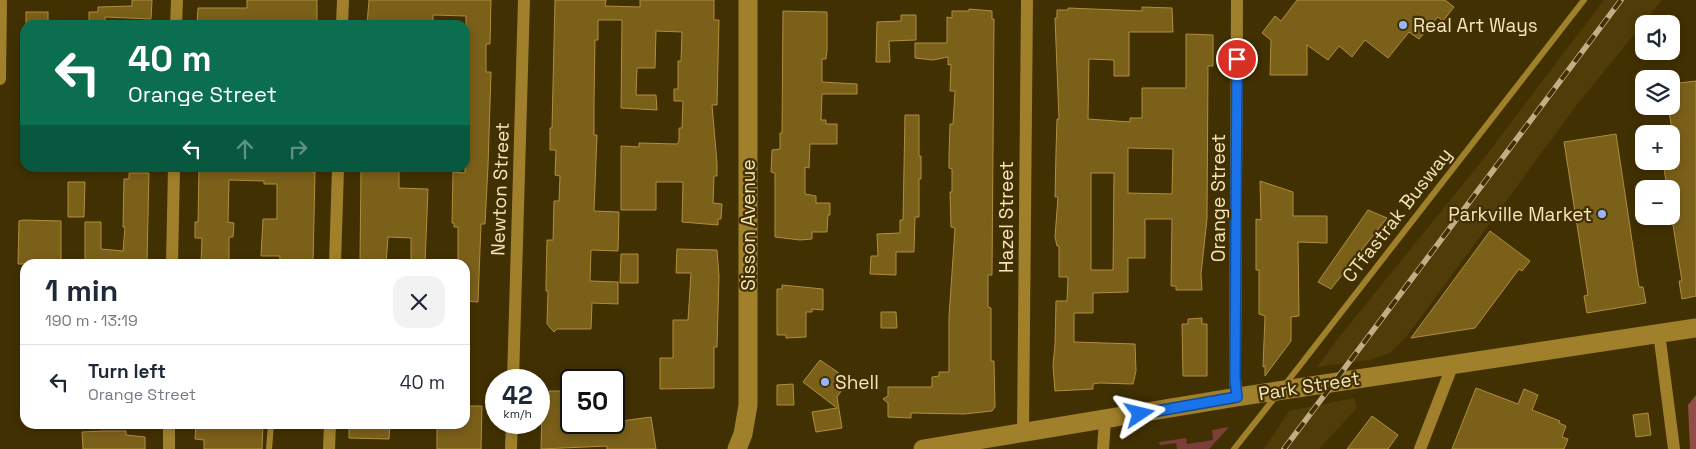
<!DOCTYPE html>
<meta charset="utf-8">
<style>
body{margin:0;font-family:"Space Grotesk",sans-serif;background:#f2f2f3;color:#1f2937;height:100vh;display:flex;flex-direction:column;font-size:19px;white-space:nowrap}
*{box-sizing:border-box;margin:0}
p{font-size:16px;color:#747a83}
.icon{flex:none;width:28px;height:28px;fill:none;stroke:currentColor;stroke-width:2;stroke-linecap:round;stroke-linejoin:round}
.map{position:relative;flex:1;overflow:hidden}
.sheet{position:absolute;left:20px;top:259px;width:450px;height:170px;display:flex;flex-direction:column;background:#fff;border-radius:15px;box-shadow:0 2px 8px #0003}
.sheet>*{flex:none}
.top-card{position:absolute;left:20px;top:20px;width:450px;height:152px;border-radius:15px;box-shadow:0 2px 8px #0003;background:#0b6e4f;color:#fff;overflow:hidden}
.controls{position:absolute;left:1635px;top:15px;display:grid;gap:10px}
.controls a{display:grid;place-items:center;width:45px;height:45px;border-radius:10px;background:#fff;box-shadow:0 2px 8px #0003;font-size:25px}
.speed{position:absolute;left:485px;top:369px;display:flex;gap:10px;font-size:25px;font-weight:700;text-align:center}
.speed>*{display:grid;place-content:center;width:65px;height:65px;border-radius:50%;background:#fff;box-shadow:0 2px 8px #0003;line-height:1}
.speed small{font-size:12px;font-weight:400}
.speed .limit{border:2px solid #111;border-radius:8px;background:#fff;color:#111}
.pin{position:absolute;display:grid;place-items:center;width:42px;height:42px;color:#fff;margin:-21px;border:2px solid #fff;border-radius:50%;box-shadow:0 1px 5px #0007}
.me{position:absolute;width:55px;margin:-28px;rotate:80deg;stroke-linejoin:round;filter:drop-shadow(0 0 4px #0008)}
.turn{display:flex;align-items:center;gap:18px;height:105px;padding:0 25px;font-size:22px}
.turn .icon{width:65px;height:65px;stroke-width:2.5}
.turn b{display:block;font-size:35px;line-height:42px}
.lanes{display:flex;align-items:center;height:48px;padding:0 25px;background:#0003;justify-content:center;gap:25px;direction:ltr}
.lanes .off{opacity:.35}
.round{display:grid;place-items:center;flex:none;width:52px;height:52px;border-radius:15px;background:#f2f2f3}
.summary{display:flex;align-items:center;justify-content:space-between;height:85px;padding:0 25px}
h1{font-size:30px;font-weight:700;line-height:38px}
ul{padding:0;list-style:none}
li{display:flex;align-items:center;gap:15px;height:75px;padding:0 25px;border-top:1px solid #e0e1e3}
li div{flex:1}
li b{display:block;font-size:19px}
li em{font-style:normal}
.map>svg:first-child{display:block}
.built{fill:#4f3c08}
.green{fill:#7c3e38}
.forest{fill:#914e47}
.building{fill:#7b601a;stroke:#b08e3c;fill-rule:evenodd}
.lines{fill:none;stroke-linecap:round;stroke-linejoin:round}
.service{stroke:#a1802b;stroke-width:6}
.minor{stroke:#a1802b;stroke-width:12}
.secondary{stroke:#a1802b;stroke-width:19}
.rail-casing{stroke:#c0af86;stroke-width:5.5}
.rail{stroke:#413001;stroke-width:4;stroke-dasharray:11;stroke-linecap:butt}
.route-casing{stroke:#114b97;stroke-width:12}
.route{stroke:#1a73e8;stroke-width:9}
.poi-dot{fill:#98b5fd;stroke:#413001;stroke-width:2}
.labels{text-anchor:middle;dominant-baseline:central;stroke-width:4.5;stroke-linejoin:round;paint-order:stroke}
.poi-label{font-size:19px;fill:#f5e4bd;stroke:#413001;text-anchor:start}
.street-label{font-size:19px;fill:#f5e4bd;stroke:#413001}
</style>
<div class="map">
<svg width="1696" height="449" viewBox="0 0 1696 449">
<rect width="100%" height="100%" fill="#413001"/>
<g class="built">
<path d="M1604,0h58l-86,106 -169,230 -17,17 -20,7 -53,7 23,-31 141,-174z"/>
<path d="M1354,398l3,10 -38,41h-55l25,-38z"/>
</g>
<path class="green" d="M1229,427l-20,22h-32l-1,-6 -16,2 -1,-3 27,-4 1,6 26,-4 -1,-10z"/>
<path class="forest" d="M1696,395v54h-6l-2,-44z"/>
<g class="building">
<path d="M132,0h20l-1,19 -46,-2v8h-16v-13h9v-5l34,-1z"/>
<path d="M247,0h70v25h-120l1,-17h49z"/>
<path d="M369,0h122l-1,44h-4v28h5l-3,94 -3,58h-4l-3,78 -13,-1v-37h-7v-37h-4v-4h-2l1,-51 12,1 1,-157 -33,-1v10h-66z"/>
<path d="M555,0h51l-1,6 35,1v-7h74v20h5l-2,85h-5l5,58v13h-3l-1,27 9,1 -1,15h-3v6l-36,-3 1,-40h-27v28h-35v-64l18,1v-4l38,1 2,-3v-13h3l1,-27h-9v-12h4v-28h3l1,-29 -26,-1 -1,37h-18l-1,27h20l1,15 -36,-2 1,-88h-24v20h-3l-1,64v31h3l-3,76 25,1 -1,39 -27,-1 -1,31 28,1v22l-26,-1 -1,26h-34l-3,3 -7,-8 1,-33h-2v-8l1,-43h6l1,-39h5l1,-25 -5,-1 1,-25h-6v-22h2z"/>
<path d="M1297,0h148l9,7 -11,14 -5,-4 -19,22 -10,-7 -21,26 -23,-18 -13,17 -13,-11 -11,14 -21,-15v30h-37l1,-35 -9,-7 13,-17 6,5z"/>
<path d="M1142,7l30,1 1,24h-44v44h-15v-16l-25,-1 -1,60 42,3v-4h12v-30h44v-54l27,1v31h-5l-1,153 -6,55 1,16h-26v-4h-5l1,-67h-27v39h-17v34l-35,1v20h-19v29l61,2 1,27 -3,13 -34,-1 -6,1v5l-38,2 -2,-25 2,-22 1,-43h11l1,-24h-9v-31h-2l-2,-9 3,-40h-3l1,-45 1,-33h2l-4,-101h2v-8h11v-2l74,3zM1128,148l45,1 -1,45 -44,-1zM1091,173h23l-1,97h-22z"/>
<path d="M969,9l23,2v8h2l-2,256h-4v32l3,1v53h3l1,46 -3,4 -28,3 -53,-1v5l-23,-1v-14l-5,-4 5,-3v-9h44v-10l7,-1v-4h10v-55l6,-89 -4,-1 -1,-35h2v-23l-3,-1v-14l1,-30h3l2,-33h-5l1,-27 -3,1v-8l-15,3 -18,-2v-15h32v-26l5,1v-7h17z"/>
<path d="M783,11l44,1v38l-1,9h-4v23l35,2v10h-35l-1,26h5v4h11v20h-27l-1,24 -4,-1v27l11,2v7h14v12h-2l-1,17h-15v7l-12,1 -25,-3v-64l-4,-1 1,-22 8,-1v-16h2z"/>
<rect x="26" y="12" width="22" height="13"/>
<path d="M901,15h15v25l-27,1 1,21h-14l1,-40 24,-1z"/>
<path d="M1696,81v215l-14,3 -3,-18h3l-11,-68v-24h-4l-4,-28h8v-8l5,-1 -8,-46h3v-22z"/>
<path d="M905,115h14v41h2v23h-2v38h-4l-1,35h-18v23l-26,-1 1,-18h7l-1,-22 23,-1v-13h3z"/>
<path d="M1616,134l23,153h4l3,16 -59,10 -3,-17 4,-1 -24,-153z"/>
<path d="M199,168h113v4h3l-2,92h-34l1,-8h-19l2,-37h14v-35h-13v-3l-35,-1 -1,42 6,1 -1,14h-4v27h-28l1,-26h-7v-16h3z"/>
<path d="M361,168h38v20l29,1 -3,75h-14v-26l-23,-1 -2,27h-26z"/>
<path d="M129,173h20l-2,90 -62,1v-42h16v27l22,2 2,-24h-2l1,-48h5z"/>
<path d="M1260,181l33,11v24h34v27l-29,-1 1,74 -8,1v24l-26,35v-10l-2,1 2,-51 -6,-2v-44h-3v-51l5,1z"/>
<path d="M68,182h17l-1,35h-16z"/>
<path d="M1368,210l19,8 -56,71 -13,-7z"/>
<path d="M23,220l38,1v43h-43l1,-43z"/>
<path d="M1490,231l40,30 -8,10 -3,-2 -44,59 -64,10z"/>
<path d="M677,249l40,1 2,26 -2,71h-3v41l-54,1v-31h13v-38h15l3,-47h-15z"/>
<path d="M621,254h17v29h-18z"/>
<path d="M782,285l41,4v21l-11,-1v3h-6v25l-20,1v-3h-9v-46h5z"/>
<path d="M881,312h15l1,16h-16z"/>
<path d="M1202,318v6h5v52h-24l-1,-52h6v-5z"/>
<path d="M820,360l29,20 -12,17 5,31 -26,4 -4,-20 25,-4 -34,-26z"/>
<path d="M793,384l1,21h-17v-20z"/>
<path d="M1476,388l42,16 6,-15 14,6 -6,15 28,11 -1,2 7,3 -4,11 6,2 -4,10h-112z"/>
<path d="M549,391h22v31h43l37,-5 5,32h-49v-3l-66,3 1,-38 1,-7h6z"/>
<path d="M465,406h17l-1,43h-44v-25h28z"/>
<path d="M1648,413l3,22 -15,2 -3,-22z"/>
<path d="M1372,416l26,19 -10,14h-41z"/>
<path d="M196,424h67l-1,25h-58v-9l-9,-1z"/>
<path d="M349,424h41l-1,15 -40,-1z"/>
<path d="M103,431h23v4l19,2v12h-62l-1,-17z"/>
</g>
<g class="lines">
<g class="service">
<path d="M1284,386l300,-386"/>
<path d="M281,424l49,2"/>
<path d="M269,449l2,-25"/>
<path d="M1234,449l42,-53"/>
</g>
<g class="minor">
<path d="M1237,0l-2,379 2,18"/>
<path d="M176,25l1,-25"/>
<path d="M342,25l1,-25"/>
<path d="M0,79l1,-79"/>
<path d="M172,264l2,-96"/>
<path d="M335,264l3,-96"/>
<path d="M1659,333l15,116"/>
<path d="M513,380l11,-380"/>
<path d="M1023,434l4,-434"/>
<path d="M169,449v-25"/>
<path d="M329,449l1,-25"/>
<path d="M511,449l1,-27"/>
<path d="M1103,449l2,-29"/>
<path d="M1420,449l33,-85"/>
</g>
<g class="secondary">
<path d="M737,449l6,-15 5,-29v-405"/>
<path d="M923,449l314,-52 459,-69"/>
</g>
<defs>
<path id="rail" d="M1284,449l337,-449"/>
</defs>
<use href="#rail" class="rail-casing"/>
<use href="#rail" class="rail"/>
</g>
<g class="lines">
<defs>
<path id="route" d="M1140,414l97,-17 -2,-18 2,-320"/>
</defs>
<use href="#route" class="route-casing"/>
<use href="#route" class="route"/>
</g>
<g class="poi-dot">
<circle cx="1403" cy="25" r="5"/>
<circle cx="1602" cy="214" r="5"/>
<circle cx="825" cy="382" r="5"/>
</g>
<g class="labels">
<g class="poi-label">
<text x="1413" y="25">Real Art Ways</text>
<text x="1592" y="214" text-anchor="end">Parkville Market</text>
<text x="835" y="382">Shell</text>
</g>
<g class="street-label">
<text transform="translate(500 189) rotate(-88)">Newton Street</text>
<text transform="translate(1218 198) rotate(-90)">Orange Street</text>
<text transform="translate(1397 215) rotate(-52)">CTfastrak Busway</text>
<text transform="translate(1006 217) rotate(-90)">Hazel Street</text>
<text transform="translate(748 225) rotate(-90)">Sisson Avenue</text>
<text transform="translate(1309 386) rotate(-9)">Park Street</text>
</g>
</g>
</svg>
<div class="controls">
<a><svg class="icon" aria-label="sound" viewBox="0 0 24 24"><path d="M4 9h4l5-4v14l-5-4H4zM17 9q2 3 0 6"/></svg></a>
<a><svg class="icon" aria-label="layers" viewBox="0 0 24 24"><path d="M12 4l9 5-9 5-9-5zM3 14l9 5 9-5"/></svg></a>
<a>+</a>
<a>−</a>
</div>
<div class="speed"><div>42<small>km/h</small></div><div class="limit">50</div></div>
<div class="pin" style="left:1237px;top:59px;background:#d93025"><svg class="icon" aria-label="arrive" viewBox="0 0 24 24"><path d="M6 21V4h12l-3 4 3 4H6"/></svg></div>
<svg class="me" style="left:1140px;top:414px" viewBox="-20 -20 40 40"><path d="M0-17L14 15 0 8-14 15z" fill="#1a73e8" stroke="#fff" stroke-width="4"/></svg>
<div class="top-card">
<div class="turn"><svg class="icon" aria-label="left" viewBox="0 0 24 24"><path d="M17 20v-9H6M10 6l-5 5 5 5"/></svg><div><b>40 m</b>Orange Street</div></div>
<div class="lanes"><svg class="icon" aria-label="left" viewBox="0 0 24 24"><path d="M17 20v-9H6M10 6l-5 5 5 5"/></svg><svg class="icon off" aria-label="ahead" viewBox="0 0 24 24"><path d="M12 20V5M6 11l6-6 6 6"/></svg><svg class="icon off" aria-label="right" viewBox="0 0 24 24"><path d="M7 20v-9h11M14 6l5 5-5 5"/></svg></div>
</div>
<section class="sheet">
<div class="summary"><div><h1>1 min</h1><p>190 m · 13:19</p></div><a class="round"><svg class="icon" aria-label="close" viewBox="0 0 24 24"><path d="M6 6l12 12M18 6L6 18"/></svg></a></div>
<ul>
<li><svg class="icon" aria-label="left" viewBox="0 0 24 24"><path d="M17 20v-9H6M10 6l-5 5 5 5"/></svg><div><b>Turn left</b><p>Orange Street</p></div><em>40 m</em></li>
</ul>
</section>
</div>
